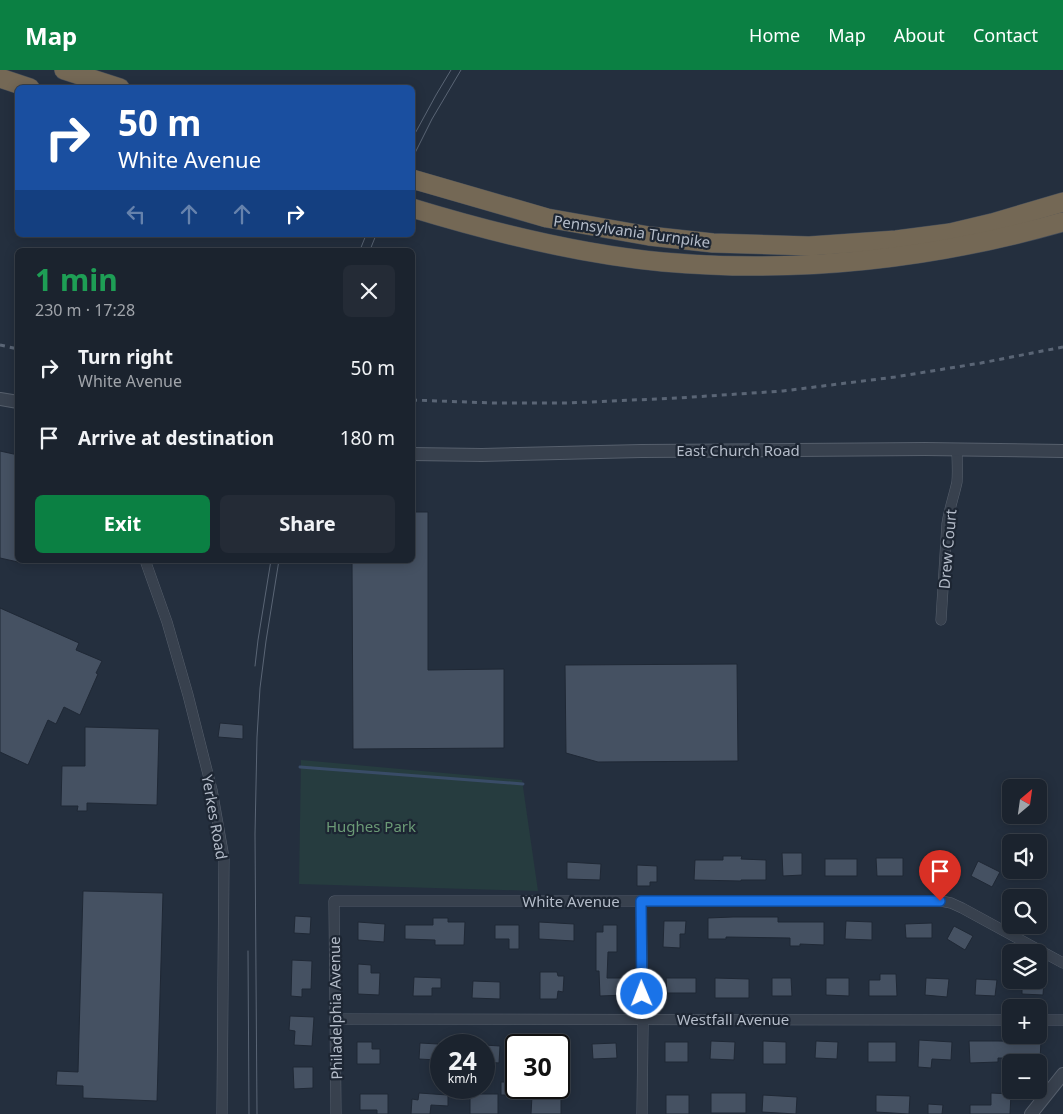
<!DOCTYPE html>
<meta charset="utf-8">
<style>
body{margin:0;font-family:"Noto Sans",sans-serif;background:#242b36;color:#f1f3f6;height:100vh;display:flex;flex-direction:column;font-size:19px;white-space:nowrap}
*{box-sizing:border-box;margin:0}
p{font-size:16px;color:#a0a4aa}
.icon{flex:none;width:28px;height:28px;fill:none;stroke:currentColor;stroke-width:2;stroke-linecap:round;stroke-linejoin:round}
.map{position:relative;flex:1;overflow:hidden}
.details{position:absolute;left:15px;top:178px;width:400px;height:315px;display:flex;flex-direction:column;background:#1b232e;border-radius:8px;box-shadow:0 2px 12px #0003,0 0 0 1px #39404a}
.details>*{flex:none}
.banner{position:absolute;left:15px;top:15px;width:400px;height:152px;border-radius:8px;box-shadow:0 2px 12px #0003,0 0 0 1px #39404a;background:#1a4fa0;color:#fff;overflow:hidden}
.needle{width:32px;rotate:29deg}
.tools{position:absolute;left:1002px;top:709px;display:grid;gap:10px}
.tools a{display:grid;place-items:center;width:45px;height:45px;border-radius:8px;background:#1b232e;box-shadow:0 2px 12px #0003,0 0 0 1px #39404a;font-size:25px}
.speed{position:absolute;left:430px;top:964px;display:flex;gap:10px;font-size:25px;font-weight:700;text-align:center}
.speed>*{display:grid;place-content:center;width:65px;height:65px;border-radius:50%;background:#1b232e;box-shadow:0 2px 12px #0003,0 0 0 1px #39404a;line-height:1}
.speed small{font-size:12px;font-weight:400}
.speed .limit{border:2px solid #111;border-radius:8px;background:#fff;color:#111}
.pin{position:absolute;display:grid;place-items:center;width:42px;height:42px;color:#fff;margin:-51px -21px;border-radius:50% 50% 50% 0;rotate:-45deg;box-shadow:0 0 5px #0007}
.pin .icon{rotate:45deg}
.me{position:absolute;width:55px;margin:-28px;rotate:359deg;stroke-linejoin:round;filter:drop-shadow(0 0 4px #0008)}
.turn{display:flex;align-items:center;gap:18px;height:105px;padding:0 20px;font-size:22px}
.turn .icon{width:65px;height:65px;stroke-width:2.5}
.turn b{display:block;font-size:35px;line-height:42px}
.lanes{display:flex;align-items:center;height:48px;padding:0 20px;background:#0003;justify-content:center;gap:25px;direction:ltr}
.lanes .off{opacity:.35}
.round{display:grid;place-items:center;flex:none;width:52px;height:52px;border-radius:8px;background:#242b36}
.headline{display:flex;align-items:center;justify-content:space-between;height:85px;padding:0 20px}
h1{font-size:30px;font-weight:700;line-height:38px;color:#1e9e55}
.cta{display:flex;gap:10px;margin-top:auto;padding:10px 20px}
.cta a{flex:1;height:58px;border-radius:8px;background:#0b8043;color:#fff;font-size:20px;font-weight:700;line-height:58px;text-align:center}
.cta a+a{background:#242b36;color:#f1f3f6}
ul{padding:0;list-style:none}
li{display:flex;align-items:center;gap:15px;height:70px;padding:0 20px}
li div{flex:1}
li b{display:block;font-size:19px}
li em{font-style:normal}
header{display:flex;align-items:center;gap:30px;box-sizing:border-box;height:70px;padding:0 25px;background:#0b8043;color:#fff}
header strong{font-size:24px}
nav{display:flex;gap:28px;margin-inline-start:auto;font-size:18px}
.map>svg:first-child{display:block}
.green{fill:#263c3f}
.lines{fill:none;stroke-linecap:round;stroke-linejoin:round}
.stream{stroke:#394c67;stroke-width:3}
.building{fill:#455162;stroke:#1f2835}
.minor-casing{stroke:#565f6c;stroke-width:11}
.tertiary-casing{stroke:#565f6c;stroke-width:14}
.motorway-casing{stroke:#434c59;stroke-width:20}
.minor{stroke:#38414e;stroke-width:10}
.tertiary{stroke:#38414e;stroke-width:12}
.motorway{stroke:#746855;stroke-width:19}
.tram{stroke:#5a6575;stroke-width:1}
.rail{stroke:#5a6575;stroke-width:3;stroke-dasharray:5 5;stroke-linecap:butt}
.route-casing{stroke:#114b97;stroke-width:12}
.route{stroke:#1a73e8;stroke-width:9}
.labels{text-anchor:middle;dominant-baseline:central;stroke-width:4.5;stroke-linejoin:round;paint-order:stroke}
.street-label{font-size:15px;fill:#b4bcc9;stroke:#1d2633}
.park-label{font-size:15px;fill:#6b9a76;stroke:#1d2633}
</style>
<header>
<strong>Map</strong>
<nav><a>Home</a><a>Map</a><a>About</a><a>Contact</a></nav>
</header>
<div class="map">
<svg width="1063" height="1044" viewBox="0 0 1063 1044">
<rect width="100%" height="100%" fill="#242f3e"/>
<path class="green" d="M301,690l221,20 16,111 -239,-7z"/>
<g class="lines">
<path class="stream" d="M300,697l223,17"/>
</g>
<g class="building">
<path d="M0,381l18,4v107l-18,-4z"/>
<path d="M412,442h16v158l76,-1v79l-151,1 -1,-189h60z"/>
<path d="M0,538l79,35 -3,7 26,11 -6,12 2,1 -18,41 -16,-8 -8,17 -8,-4 -20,45 -28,-13z"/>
<path d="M737,594l1,97 -140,1 -32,-9 -1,-88z"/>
<path d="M220,653l23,2v14l-25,-2z"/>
<path d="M85,657l74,2 -2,76 -70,-2v8h-10l1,-5h-17l1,-40h23z"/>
<path d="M782,783h20v22l-19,1z"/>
<path d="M723,786h19l-1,3 25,1v20h-25v1l-47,-1 1,-20h28z"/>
<path d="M926,787l24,2 -1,17 -24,-1z"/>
<path d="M876,788h27v18h-26z"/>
<rect x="825" y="789" width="32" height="17"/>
<path d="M978,791l22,11 -8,15 -21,-11z"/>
<path d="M567,792l34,2 -1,16 -33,-1z"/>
<path d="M637,795l20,1v16h-7v4h-13z"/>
<path d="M83,821l80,2 -6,208 -74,-3v-12l-27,-1 1,-14 21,1z"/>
<path d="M295,846l16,1 -1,17 -16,-1z"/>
<path d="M733,847h45v5h46v23l-24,-1v2h-10v-8l-64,-1v2h-18v-21z"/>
<path d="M433,848h15v4h17l-1,23h-29v-5l-30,-1v-14h28z"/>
<path d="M664,851h22l-1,13h-5v14l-17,-1z"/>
<path d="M846,851l26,1v18l-27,-1z"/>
<path d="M358,852l27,2 -1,18 -26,-2z"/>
<path d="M539,852l35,2v17l-35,-2z"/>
<path d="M932,853v15h-26l-1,-14z"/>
<path d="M495,855h24v24h-10v-10h-14z"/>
<path d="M603,855h14v27h-9l-1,26h19v17l-26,1 -1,-25h-3v-39h7z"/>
<path d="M954,856l19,10 -8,14 -18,-11z"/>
<path d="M292,890l20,1 -1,28h-9v8l-11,-1z"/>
<path d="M358,894l13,1v8h9l-1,22 -21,-1z"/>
<path d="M540,902h17l1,4h6l-1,16 -5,-1 -1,8h-17z"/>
<path d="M880,904h16l1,22h-28v-16h11z"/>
<path d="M414,907l27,1v10h-9v8h-19z"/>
<path d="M666,908h30v15h-29z"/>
<path d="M715,908l34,1v19h-34z"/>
<path d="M772,908h19l1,18h-20z"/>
<path d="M826,908h23v18l-23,-1z"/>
<path d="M926,908l23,1 -2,18 -22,-2z"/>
<path d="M976,909l21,1 -2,16 -20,-1z"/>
<path d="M1022,910h22l-1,15 -21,-1z"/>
<path d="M473,911l27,1v17l-28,-1z"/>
<path d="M290,946l24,1 -2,29 -18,-1 1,-14 -6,-1z"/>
<path d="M919,970l33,2 -1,18 -19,-1 -1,9 -13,-1z"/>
<path d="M711,971l24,1 -1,18 -24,-1z"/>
<path d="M763,971l23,1v22h-23z"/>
<path d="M816,971l22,1 -1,17 -22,-1z"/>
<path d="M969,971h29l43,1 -1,17 -42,-1v4l-28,1z"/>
<path d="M357,972h15v7h8v15h-23z"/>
<rect x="665" y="972" width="23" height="20"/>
<rect x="868" y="972" width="28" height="20"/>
<path d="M420,973l18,1 -1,16 -18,-1z"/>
<path d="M616,973l1,15 -24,1 -1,-15z"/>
<path d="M484,975l16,1 -1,17 -15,-1z"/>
<path d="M293,997h20v21l-19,1z"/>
<rect x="501" y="1012" width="15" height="13"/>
<path d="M419,1023l29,2v11l-17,-1 -1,9h-19l1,-15 6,1z"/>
<rect x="711" y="1023" width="35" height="20"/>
<path d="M991,1023l20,1 -1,20h-40v-9h21z"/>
<path d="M360,1024h28v20h-11v-4h-17z"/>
<rect x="470" y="1024" width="28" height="20"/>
<rect x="666" y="1025" width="23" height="19"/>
<path d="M763,1025l34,2 -1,17 -34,-2z"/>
<path d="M876,1025l34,1 -1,18 -33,-2z"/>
<path d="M532,1026l29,1v17h-30z"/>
<path d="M928,1034l15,1 -1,9h-14z"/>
</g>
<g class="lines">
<defs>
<g id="minor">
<path d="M145,490l22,62 21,73 24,95 12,68 -2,256"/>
<path d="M941,550l6,-96c2,-14 7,-28 10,-42 1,-11 0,-22 0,-32"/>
<path d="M641,831l2,125 -1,88"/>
<path d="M335,949l676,1"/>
<path d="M1039,950h24"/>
<path d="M336,1044l-2,-213h607l10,2 11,5 101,55"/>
</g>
<g id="tertiary">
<path d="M0,329l18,3"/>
<path d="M412,384l70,1 159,-4 284,-2 138,2"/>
<path d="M1031,1044l32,-40"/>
</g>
<g id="motorway">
<path d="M64,0l56,18"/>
<path d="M0,8l30,10"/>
<path d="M412,109l135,39 102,18 64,7 96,3 87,-6 54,-7 42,-10 71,-21"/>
<path d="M412,138c82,25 166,46 251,54 135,12 270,-3 400,-40"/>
</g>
</defs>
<use href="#minor" class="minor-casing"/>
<use href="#tertiary" class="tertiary-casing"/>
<use href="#motorway" class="motorway-casing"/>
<use href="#minor" class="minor"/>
<use href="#tertiary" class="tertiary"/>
<use href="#motorway" class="motorway"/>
<g class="tram">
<path d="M412,69l24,-44 15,-25"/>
<path d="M412,89l20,-40 29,-49"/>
<path d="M360,180l6,-15"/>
<path d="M370,180l6,-15"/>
<path d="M255,596l3,-26 13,-80"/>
<path d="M248,881l1,163"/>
<path d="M257,1044l-2,-280 2,-97 3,-49 6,-47 13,-81"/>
</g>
<g class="rail">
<path d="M0,275l18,4"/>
<path d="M412,330l80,3h76l110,-5 105,-7 112,-14 86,-14 82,-16"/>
</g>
</g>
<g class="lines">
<defs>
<path id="route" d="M642,924l-1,-93h299"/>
</defs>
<use href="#route" class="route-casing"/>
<use href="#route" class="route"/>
</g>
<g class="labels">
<g class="street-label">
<text transform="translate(632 161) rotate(8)">Pennsylvania Turnpike</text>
<text x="738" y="380">East Church Road</text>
<text transform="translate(947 479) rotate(-85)">Drew Court</text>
<text transform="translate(215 747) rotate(80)">Yerkes Road</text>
<text x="571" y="831">White Avenue</text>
<text transform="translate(335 938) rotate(-91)">Philadelphia Avenue</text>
<text x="733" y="949">Westfall Avenue</text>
</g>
<g class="park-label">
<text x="371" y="756">Hughes Park</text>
</g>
</g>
</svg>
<div class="tools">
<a><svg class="needle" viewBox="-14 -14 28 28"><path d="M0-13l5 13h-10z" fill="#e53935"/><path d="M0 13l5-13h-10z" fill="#a0a4aa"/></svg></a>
<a><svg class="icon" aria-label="sound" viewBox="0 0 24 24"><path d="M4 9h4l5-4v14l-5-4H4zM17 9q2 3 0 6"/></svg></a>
<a><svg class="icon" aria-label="search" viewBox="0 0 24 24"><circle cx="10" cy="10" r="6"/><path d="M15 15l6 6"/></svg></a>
<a><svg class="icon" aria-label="layers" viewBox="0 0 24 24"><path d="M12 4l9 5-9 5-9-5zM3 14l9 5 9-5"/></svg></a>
<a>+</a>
<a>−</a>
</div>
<div class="speed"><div>24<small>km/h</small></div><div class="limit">30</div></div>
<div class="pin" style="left:940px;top:831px;background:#d93025"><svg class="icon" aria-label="arrive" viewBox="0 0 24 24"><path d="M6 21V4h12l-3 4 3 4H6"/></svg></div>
<svg class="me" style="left:642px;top:924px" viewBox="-20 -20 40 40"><circle r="17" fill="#1a73e8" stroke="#fff" stroke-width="3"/><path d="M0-11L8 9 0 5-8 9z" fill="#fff"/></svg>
<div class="banner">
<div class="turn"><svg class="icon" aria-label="right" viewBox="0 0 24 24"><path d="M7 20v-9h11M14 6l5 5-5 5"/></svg><div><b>50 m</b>White Avenue</div></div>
<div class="lanes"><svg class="icon off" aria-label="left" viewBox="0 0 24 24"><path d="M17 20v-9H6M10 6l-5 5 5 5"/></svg><svg class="icon off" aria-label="ahead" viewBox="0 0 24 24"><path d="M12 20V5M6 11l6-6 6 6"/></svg><svg class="icon off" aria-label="ahead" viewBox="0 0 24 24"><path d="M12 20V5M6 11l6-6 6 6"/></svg><svg class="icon" aria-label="right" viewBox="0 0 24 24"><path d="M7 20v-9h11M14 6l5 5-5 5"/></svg></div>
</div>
<section class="details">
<div class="headline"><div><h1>1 min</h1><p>230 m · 17:28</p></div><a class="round"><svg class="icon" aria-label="close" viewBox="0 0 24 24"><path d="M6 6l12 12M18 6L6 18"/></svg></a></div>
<ul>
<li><svg class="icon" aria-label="right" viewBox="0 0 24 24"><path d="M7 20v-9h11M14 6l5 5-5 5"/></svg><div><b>Turn right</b><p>White Avenue</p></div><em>50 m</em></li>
<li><svg class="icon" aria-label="arrive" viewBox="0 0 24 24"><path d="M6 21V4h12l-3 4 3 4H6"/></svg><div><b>Arrive at destination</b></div><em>180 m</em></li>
</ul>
<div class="cta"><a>Exit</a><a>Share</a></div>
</section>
</div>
